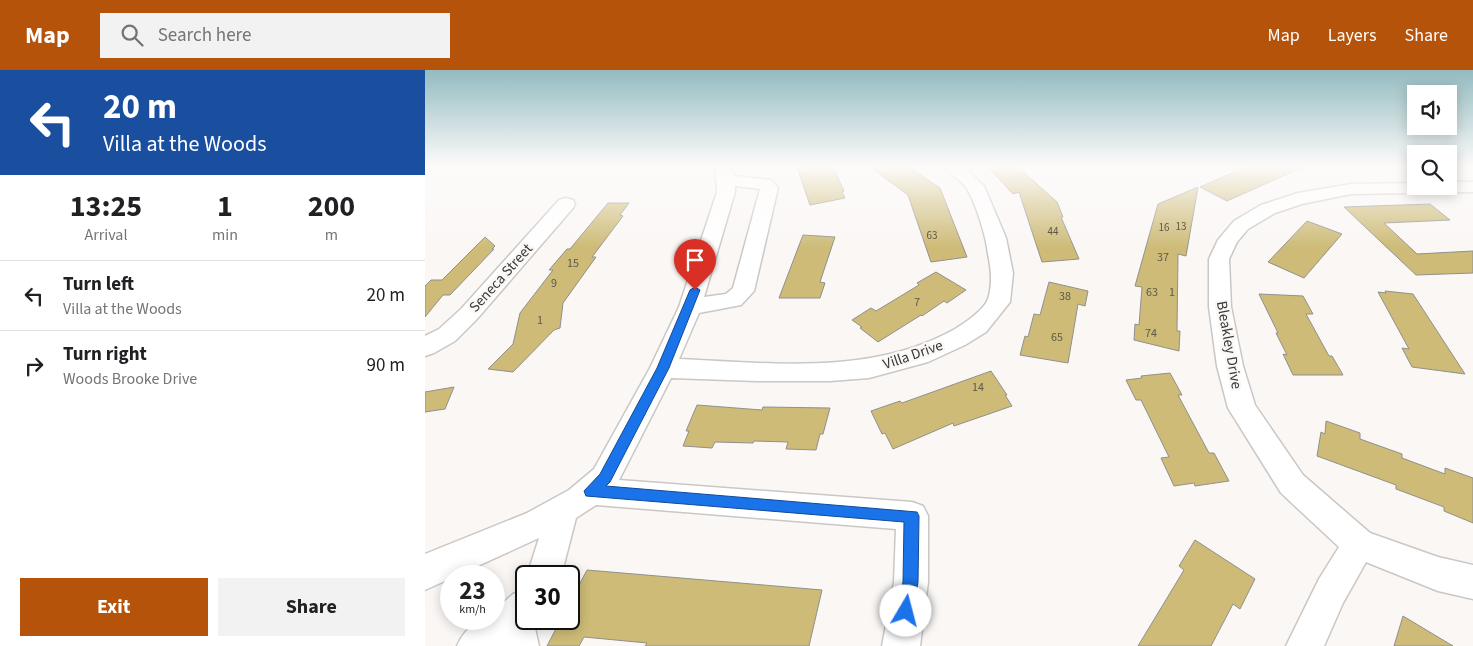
<!DOCTYPE html>
<style>
body{margin:0;font-family:"Source Sans 3",sans-serif;background:#f2f2f2;color:#202124;height:100vh;display:flex;flex-direction:column;font-size:19px;white-space:nowrap}
*{box-sizing:border-box;margin:0}
p{font-size:16px;color:#757577}
.icon{flex:none;width:28px;height:28px;fill:none;stroke:currentColor;stroke-width:2;stroke-linecap:round;stroke-linejoin:round}
.map{position:relative;flex:1;overflow:hidden}
.panel{display:flex;flex-direction:column;background:#fff;width:425px}
.panel>*{flex:none}
.guide{background:#1a4fa0;color:#fff;overflow:hidden}
.buttons{position:absolute;left:982px;top:15px;display:grid;gap:10px}
.buttons a{display:grid;place-items:center;width:50px;height:50px;border-radius:0px;background:#fff;box-shadow:0 2px 12px #0003;font-size:25px}
.speed{position:absolute;left:15px;top:495px;display:flex;gap:10px;font-size:25px;font-weight:700;text-align:center}
.speed>*{display:grid;place-content:center;width:65px;height:65px;border-radius:50%;background:#fff;box-shadow:0 2px 12px #0003;line-height:1}
.speed small{font-size:12px;font-weight:400}
.speed .limit{border:2px solid #111;border-radius:8px;background:#fff;color:#111}
.pin{position:absolute;display:grid;place-items:center;width:42px;height:42px;color:#fff;margin:-51px -21px;border-radius:50% 50% 50% 0;rotate:-45deg;box-shadow:0 0 5px #0007}
.pin .icon{rotate:45deg}
.me{position:absolute;width:55px;margin:-28px;rotate:8deg;stroke-linejoin:round;filter:drop-shadow(0 0 4px #0008)}
.turn{display:flex;align-items:center;gap:18px;height:105px;padding:0 20px;font-size:22px}
.turn .icon{width:65px;height:65px;stroke-width:2.5}
.turn b{display:block;font-size:35px;line-height:42px}
.eta{display:flex;justify-content:space-evenly;align-items:center;height:85px;text-align:center}
.eta b{font-size:30px;font-weight:700;line-height:35px}
.primary-button{display:flex;gap:10px;margin-top:auto;padding:10px 20px}
.primary-button a{flex:1;height:58px;border-radius:0px;background:#b45309;color:#fff;font-size:20px;font-weight:700;line-height:58px;text-align:center}
.primary-button a+a{background:#f2f2f2;color:#202124}
ul{padding:0;list-style:none}
li{display:flex;align-items:center;gap:15px;height:70px;padding:0 20px;border-top:1px solid #e0e0e0}
li div{flex:1}
li b{display:block;font-size:19px}
li em{font-style:normal}
header{display:flex;align-items:center;gap:30px;box-sizing:border-box;height:70px;padding:0 25px;background:#b45309;color:#fff}
header strong{font-size:24px}
nav{display:flex;gap:28px;margin-inline-start:auto;font-size:18px}
.search{width:350px;height:45px;background:#f2f2f2;display:flex;align-items:center;gap:12px;box-sizing:border-box;padding:0 18px;border-radius:0px;color:#757577;font-size:19px}
main{display:flex;flex:1;min-height:0}
.map>svg:first-child{display:block}
.building{fill:#cdbb77;stroke:#91908d}
.lines{fill:none;stroke-linecap:round;stroke-linejoin:round}
.minor-casing{stroke:#cac7c5;stroke-width:3}
.minor{fill:#fff;fill-rule:evenodd}
.route{fill:#1a73e8;stroke:#114b97}
.labels{text-anchor:middle;dominant-baseline:central;stroke-width:5;stroke-linejoin:round;paint-order:stroke}
.far-number-label{font-size:11px;fill:#5e5947}
.number-label{font-size:12px;fill:#5e5947}
.street-label{font-size:15px;fill:#393837;stroke:#faf7f5}
</style>
<header>
<strong>Map</strong>
<div class="search"><svg class="icon" aria-label="search" viewBox="0 0 24 24"><circle cx="10" cy="10" r="6"/><path d="M15 15l6 6"/></svg>Search here</div>
<nav><a>Map</a><a>Layers</a><a>Share</a></nav>
</header>
<main>
<section class="panel">
<div class="guide">
<div class="turn"><svg class="icon" aria-label="left" viewBox="0 0 24 24"><path d="M17 20v-9H6M10 6l-5 5 5 5"/></svg><div><b>20 m</b>Villa at the Woods</div></div>
</div>
<div class="eta">
<div><b>13:25</b><p>Arrival</p></div>
<div><b>1</b><p>min</p></div>
<div><b>200</b><p>m</p></div>
</div>
<ul>
<li><svg class="icon" aria-label="left" viewBox="0 0 24 24"><path d="M17 20v-9H6M10 6l-5 5 5 5"/></svg><div><b>Turn left</b><p>Villa at the Woods</p></div><em>20 m</em></li>
<li><svg class="icon" aria-label="right" viewBox="0 0 24 24"><path d="M7 20v-9h11M14 6l5 5-5 5"/></svg><div><b>Turn right</b><p>Woods Brooke Drive</p></div><em>90 m</em></li>
</ul>
<div class="primary-button"><a>Exit</a><a>Share</a></div>
</section>
<div class="map">
<svg width="1048" height="576" viewBox="0 0 1048 576">
<rect width="100%" height="100%" fill="#faf7f5"/>
<g class="building">
<path d="M372,97h36l11,24 -2,1 3,6 -35,7z"/>
<path d="M445,97h39l31,21 27,69 -36,5 -23,-67z"/>
<path d="M563,97h30l39,35 6,15h-2l18,42 -37,3 -23,-70 -6,2z"/>
<path d="M821,97h57l-76,34 -27,-14z"/>
<path d="M773,117l-12,69 -8,-2 -1,77h3l-1,20 -45,-11 1,-16 4,1 3,-38 -7,-1 23,-82z"/>
<path d="M183,133h21l-9,12 3,1 -31,41h4l-33,46 -3,25 -6,2 -41,42 -25,-3 25,-25 7,-31 33,-43h-4l18,-21h3z"/>
<path d="M1005,134l20,16 -66,3 33,31 56,-3v22l-57,2 -72,-68z"/>
<path d="M882,151l35,13 -38,44 -36,-16z"/>
<path d="M378,165l32,2 -15,45 5,1 -5,15h-41z"/>
<path d="M60,167l10,9 -3,3h2l-44,46h-7l-18,22v-31l6,-6h11z"/>
<path d="M511,202l30,18 -19,13 -3,-2 -22,15 -1,-1 -43,27 -18,-14 2,-1 -10,-7 19,-12 5,3 43,-26 -2,-2z"/>
<path d="M624,212l39,9 -3,15 -7,-2 -10,59 -48,-8 5,-19 3,1 6,-23 6,1z"/>
<path d="M960,221l28,3 52,80 -53,-7 -10,-19 7,1 -31,-57 8,1z"/>
<path d="M834,224l44,2 10,18h-7l23,42h3l11,19h-50l-10,-21 4,1 -11,-22h2z"/>
<path d="M566,301l16,24h-2l7,11 -58,20 -1,-3 -60,26 -8,-16 -3,1 -11,-23 29,-10 2,2z"/>
<path d="M745,303l12,22h-4l31,58h5l15,28 -34,5 -1,-3 -20,3 -13,-28 8,-1 -28,-57h-5l-10,-20 16,-2 -1,-2z"/>
<path d="M29,317l-9,22 -20,3v-20z"/>
<path d="M272,335l65,5 1,-3 67,1 -7,26h-3l-4,16 -30,-1 2,-7 -34,-1 -1,2 -38,-1 -3,6 -29,-2 6,-15h-3z"/>
<path d="M901,351l34,12v6l42,15v4l43,16v-6l28,10v45l-29,-12v-4l-48,-18v-4l-79,-29 4,-24 4,2z"/>
<path d="M770,470l60,39 -15,30 -7,-5 -22,42h-73l46,-76 -5,-4z"/>
<path d="M162,500l235,20 -13,56h-164l2,-3 -63,-6 -5,9h-32l14,-27h8v-15z"/>
<path d="M978,546l50,30h-59z"/>
</g>
<g class="lines">
<defs>
<g id="minor">
<path d="M290,97h17l2,9 37,4 7,8 -24,103 -13,14 -42,8 -20,46c92,4 193,17 276,-30 10,-6 29,-19 33,-30 5,-15 3,-31 0,-45 -2,-18 -12,-50 -21,-65 -5,-9 -16,-13 -21,-22h18l20,19 22,52 7,35 -3,29 -24,30 -21,13 -37,17 -59,16 -39,3h-73l-86,-3 -52,102 293,22 11,4 5,10v66l-8,64h-38l12,-64 2,-53 -300,-24 -20,13 -15,58h-34l12,-38 -114,52v-36l102,-41 42,-23 25,-21 56,-101 29,-61 38,-115zM310,116l25,3 -27,99 -7,6 -22,3 31,-105z"/>
<path d="M1024,112h24v10l-122,2 -49,10 -27,9 -27,16 -11,13 -8,17 2,48 12,59 12,39 48,70 67,58 68,24 35,8v34l-35,-8 -72,-29 -23,41 -19,43h-38l33,-67 20,-32 -58,-54 -53,-85 -11,-42 -8,-59v-48l9,-19 16,-19 27,-16 37,-12 53,-9 65,-1v3h33z"/>
<path d="M141,128l7,2 2,4 -2,4 -96,111 -22,22 -21,12 -9,3v-20l14,-7 22,-20 98,-109z"/>
<path d="M101,519v30h13l-5,5 5,22h-82c7,-16 19,-27 37,-27v-8l19,-17z"/>
</g>
</defs>
<use href="#minor" class="minor-casing"/>
<use href="#minor" class="minor"/>
</g>
<linearGradient id="sky" x2="0" y2="1"><stop stop-color="#93bbc0"/><stop offset="0.54" stop-color="#fdfbfa"/><stop offset="1" stop-color="#fdfbfa" stop-opacity="0"/></linearGradient>
<rect width="1048" height="178" fill="url(#sky)"/>
<path class="route" d="M270,217l5,3 -31,78 -59,114 -4,4 311,26 2,4 -1,66 -6,34 -6,3 -5,-3 -3,-5 5,-29 1,-60 -318,-26 -2,-5 16,-17 57,-106 33,-78z"/>
<g class="labels">
<g class="far-number-label">
<text x="756" y="156">13</text>
<text x="739" y="157">16</text>
<text x="628" y="161">44</text>
<text x="507" y="165">63</text>
</g>
<g class="number-label">
<text x="738" y="187">37</text>
<text x="148" y="193">15</text>
<text x="129" y="213">9</text>
<text x="727" y="222">63</text>
<text x="747" y="222">1</text>
<text x="640" y="226">38</text>
<text x="492" y="232">7</text>
<text x="115" y="250">1</text>
<text x="726" y="263">74</text>
<text x="632" y="267">65</text>
<text x="553" y="317">14</text>
</g>
<g class="street-label">
<text transform="translate(76 208) rotate(-48)">Seneca Street</text>
<text transform="translate(804 275) rotate(80)">Bleakley Drive</text>
<text transform="translate(488 285) rotate(-19)">Villa Drive</text>
</g>
</g>
</svg>
<div class="buttons">
<a><svg class="icon" aria-label="sound" viewBox="0 0 24 24"><path d="M4 9h4l5-4v14l-5-4H4zM17 9q2 3 0 6"/></svg></a>
<a><svg class="icon" aria-label="search" viewBox="0 0 24 24"><circle cx="10" cy="10" r="6"/><path d="M15 15l6 6"/></svg></a>
</div>
<div class="speed"><div>23<small>km/h</small></div><div class="limit">30</div></div>
<div class="pin" style="left:270px;top:220px;background:#d93025"><svg class="icon" aria-label="arrive" viewBox="0 0 24 24"><path d="M6 21V4h12l-3 4 3 4H6"/></svg></div>
<svg class="me" style="left:481px;top:541px" viewBox="-20 -20 40 40"><circle r="19" fill="#fff"/><path d="M0-13L10 11 0 6-10 11z" fill="#1a73e8"/></svg>
</div>
</main>
